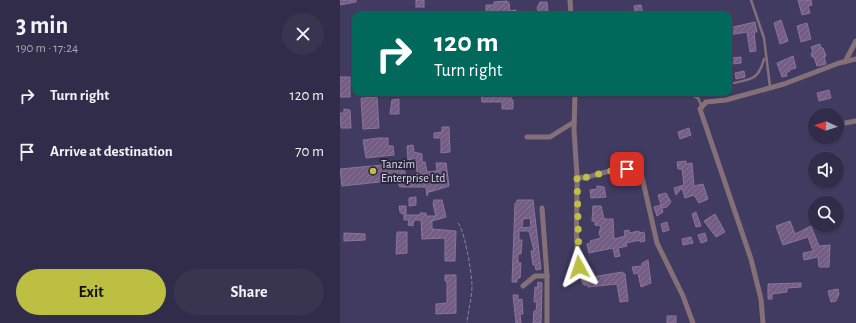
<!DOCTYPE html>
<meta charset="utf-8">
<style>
body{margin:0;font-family:"Alegreya Sans",sans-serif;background:#393450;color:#f1f3f6;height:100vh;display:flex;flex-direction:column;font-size:15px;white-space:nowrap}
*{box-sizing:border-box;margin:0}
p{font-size:13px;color:#a8a7b4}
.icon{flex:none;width:22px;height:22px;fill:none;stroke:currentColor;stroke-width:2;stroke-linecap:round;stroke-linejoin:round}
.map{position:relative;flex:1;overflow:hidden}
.side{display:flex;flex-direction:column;background:#312c49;width:340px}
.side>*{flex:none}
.hud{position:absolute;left:12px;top:12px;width:380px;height:84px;border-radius:8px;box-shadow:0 1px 3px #0004,0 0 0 1px #4c4861;background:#00695c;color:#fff;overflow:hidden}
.needle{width:26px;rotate:273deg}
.fabs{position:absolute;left:468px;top:108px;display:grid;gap:8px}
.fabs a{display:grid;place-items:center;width:36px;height:36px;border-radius:50%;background:#312c49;box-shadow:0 1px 3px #0004,0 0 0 1px #4c4861;font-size:20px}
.pin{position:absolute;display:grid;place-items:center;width:34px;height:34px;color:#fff;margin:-17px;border-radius:8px;box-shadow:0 2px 6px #0006}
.me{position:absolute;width:44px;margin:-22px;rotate:355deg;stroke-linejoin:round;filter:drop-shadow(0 0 3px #0008)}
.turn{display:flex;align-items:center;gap:14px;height:84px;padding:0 16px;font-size:18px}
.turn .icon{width:52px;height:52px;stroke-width:2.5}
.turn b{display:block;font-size:28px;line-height:34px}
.round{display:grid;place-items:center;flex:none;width:42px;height:42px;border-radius:21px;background:#393450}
.overview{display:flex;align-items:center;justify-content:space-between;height:68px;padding:0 16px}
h1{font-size:24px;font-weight:700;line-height:30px}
.primary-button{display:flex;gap:8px;margin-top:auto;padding:8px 16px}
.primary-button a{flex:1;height:46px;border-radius:24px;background:#bdbf43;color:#111;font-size:16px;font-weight:700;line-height:46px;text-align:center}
.primary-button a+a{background:#393450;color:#f1f3f6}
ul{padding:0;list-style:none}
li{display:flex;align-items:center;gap:12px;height:56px;padding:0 16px}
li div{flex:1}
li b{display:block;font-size:15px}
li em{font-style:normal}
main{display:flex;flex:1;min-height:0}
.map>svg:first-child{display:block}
.building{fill:url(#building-hatch);stroke:#8b749c;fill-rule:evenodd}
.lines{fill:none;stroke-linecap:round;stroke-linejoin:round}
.path{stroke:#8783a2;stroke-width:1;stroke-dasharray:4 2;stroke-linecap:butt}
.lane{stroke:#857079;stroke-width:2.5}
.street{stroke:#857079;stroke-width:5}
.route{stroke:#bdbf43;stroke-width:7;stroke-dasharray:0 12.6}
.poi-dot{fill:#bdbf43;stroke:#282537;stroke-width:1.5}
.labels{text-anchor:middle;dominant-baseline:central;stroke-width:3.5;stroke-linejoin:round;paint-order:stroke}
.poi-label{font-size:12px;fill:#dddbf3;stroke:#282537;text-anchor:start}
</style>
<main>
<section class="side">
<div class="overview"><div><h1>3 min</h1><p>190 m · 17:24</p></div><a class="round"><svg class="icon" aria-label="close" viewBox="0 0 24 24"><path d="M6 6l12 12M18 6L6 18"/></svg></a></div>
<ul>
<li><svg class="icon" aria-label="right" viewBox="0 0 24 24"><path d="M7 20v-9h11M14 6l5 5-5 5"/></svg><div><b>Turn right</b></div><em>120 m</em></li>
<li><svg class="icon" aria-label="arrive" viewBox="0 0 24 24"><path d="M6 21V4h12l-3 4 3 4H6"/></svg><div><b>Arrive at destination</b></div><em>70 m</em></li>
</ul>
<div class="primary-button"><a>Exit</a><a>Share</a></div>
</section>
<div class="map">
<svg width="516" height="323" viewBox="0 0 516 323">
<defs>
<pattern id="building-hatch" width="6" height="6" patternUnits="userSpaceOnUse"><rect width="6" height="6" fill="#735d83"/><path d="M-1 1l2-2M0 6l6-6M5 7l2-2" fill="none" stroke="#867495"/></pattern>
</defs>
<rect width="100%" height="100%" fill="#413b61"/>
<g class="building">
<path d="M0,0h16v2l-16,3z"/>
<rect x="76" y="0" width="8" height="7"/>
<path d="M458,0h13l1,5 -4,1 2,7 -8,2z"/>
<path d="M167,1l2,2 1,8 6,-1v5h-30v-10h8v-3z"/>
<path d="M200,2h7l1,12 -8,1 -3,-7z"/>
<path d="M301,5l2,10h-7l-2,-9z"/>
<path d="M441,20l7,21 -8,3 -6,-21z"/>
<path d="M415,22l2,10h-3l2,19 -6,1 -3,-20 -18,3v-7z"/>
<path d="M467,23l4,16 -10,3 -4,-16z"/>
<path d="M480,44l1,4h2l3,8 -2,1 2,7 -9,2 -3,-9h-2l-1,-4 2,-1 -2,-5z"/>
<path d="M453,56l3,12 -7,2 1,1 -4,2 1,3 -5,1 -5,-14z"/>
<path d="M401,57v6l-9,1 -1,-6z"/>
<path d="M404,71l1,6 -9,2 -1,-6z"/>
<rect x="0" y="77" width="10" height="20"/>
<path d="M489,90l2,8 -12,3 -2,-8z"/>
<path d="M141,93l30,1v6h2v9h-11v-7h-20z"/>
<path d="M37,97l2,31 -16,1 -2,-31z"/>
<path d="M59,99v15h-9l2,-14z"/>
<path d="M4,109l6,1 1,18h-10l-1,-15h4z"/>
<path d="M102,127h7l1,25 -9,1v-15h-7v-5l8,-1z"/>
<path d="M349,128l2,7 -11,4 -2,-7z"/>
<path d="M39,138h9v8h5l1,9 -28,3 -3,-18z"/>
<path d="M73,145l1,7 8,2v8h3l2,10 10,-1 -1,-8h10l3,23 -16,5 -4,1v-2l-2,6 -1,-9h-25l-2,-1v-6l-57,6 -2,-17 53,-5 1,2h8v5h3v4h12l-1,-17 -8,2 -1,-14z"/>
<path d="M346,161v3l6,-1 2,23 9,-2 5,15 -9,4 -5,-8 -9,3 -3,-10 -6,7 -2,-7 10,-3 -2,-16h-4l-1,-7z"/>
<path d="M257,186l7,1 2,10 -15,1 -1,-8 7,-1z"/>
<path d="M326,193l5,9 -4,5 -5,1 -4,-13z"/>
<path d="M76,197v8l-7,1v-8z"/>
<path d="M94,200h8l4,17 -14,4v8l24,2 -1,30h-10v-23l-23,1 -1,-19h-7l-1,6 -5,-1 1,-5h-5v-5h16v-2h6v3h10l-3,-12z"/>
<path d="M177,200h16l8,69 -5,1 -1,-5h-2l-2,-14h3l-5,-20h-10v9h3l-1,14h-3v9h3l-1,15h-3v4h-5l3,-79 2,1zM190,218l1,9 -9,1 1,-9z"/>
<path d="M321,205l2,7 -6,4 -3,-9z"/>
<path d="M59,206h7v8h-4l-2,-2z"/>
<path d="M253,206h8l3,13h9l1,20 11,-3 -1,-5 5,-1v3l10,-2v2l5,-1 1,9 -5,1v-2l-14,3 1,3 -9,2 2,8 -5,1 -2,-9 -24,5 -2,-9 4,-1 -1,-2 11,-3 -2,-5 2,-7 -6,-1v-4h-3z"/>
<path d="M356,212l5,14 -5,1 -4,-13z"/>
<path d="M375,214l10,18 -9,5 -12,-16z"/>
<path d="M450,221l5,13 16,-8 8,20 11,-1 -1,22h-10l-1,-10 -14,3 -1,-7 10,-2 -5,-14 -25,8 -7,-19z"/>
<path d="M327,222l2,8 -6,2 -2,-8z"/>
<path d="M57,232h10v21l-11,1z"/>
<path d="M4,233l21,1v6l-21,1z"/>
<path d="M365,233l2,8 -6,2 -3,-8z"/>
<path d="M351,237l2,6 -10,2 -1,-6z"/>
<path d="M308,260l3,23 -10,4 -3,-14 -4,1 -2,-7 10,-1v-3z"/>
<path d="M282,272l3,2 3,27 -8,1 -3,-18 -29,3 -1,-9z"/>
<path d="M105,275h11v38l-20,1v-10l11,-1v-22h-2z"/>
<path d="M198,282l4,1 -1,40h-8l1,-12h2l1,-9h-3l1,-15 2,1z"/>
<path d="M461,283v4l-14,1v4l-15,2v5h-4v-15z"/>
<path d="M498,289l1,5 -3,7 -5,1 -3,-11z"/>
<path d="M173,295h5v5l4,-1 1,15h-3l1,9h-5z"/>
<rect x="327" y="316" width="9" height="7"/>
</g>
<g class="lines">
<path class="path" d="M118,223c7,8 14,52 14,63 0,13 -4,24 -5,37"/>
<g class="lane">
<path d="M411,0l13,38 6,49"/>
<path d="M389,84c20,-5 29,-2 35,-25"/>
<path d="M348,93l9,5"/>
<path d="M356,93l5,12"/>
</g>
<g class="street">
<path d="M230,0l1,15"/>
<path d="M505,62l11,-21"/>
<path d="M235,93l-1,37 3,46 6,2c17,-3 45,-17 59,-1l15,66 26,53 10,27"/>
<path d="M500,124l16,-3"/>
<path d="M187,137h23l24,-15"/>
<path d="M237,176c1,27 -5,86 8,107"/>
<path d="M183,286l12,-10h12l-5,-68"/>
<path d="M207,323v-47"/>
<path d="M423,323l-2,-24 -10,-40 -51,-150 6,-7 20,-2 58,-16 55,-21 17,-4"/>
</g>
</g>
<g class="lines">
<path class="route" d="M239,267l-2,-91 6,2 36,-9h8"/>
</g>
<circle class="poi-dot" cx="33" cy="171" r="4"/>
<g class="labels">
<g class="poi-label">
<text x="41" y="164">Tanzim<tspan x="41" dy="14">Enterprise Ltd</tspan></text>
</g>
</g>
</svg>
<div class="fabs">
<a><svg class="needle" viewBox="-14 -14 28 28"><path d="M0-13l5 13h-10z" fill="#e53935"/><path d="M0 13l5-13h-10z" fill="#a8a7b4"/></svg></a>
<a><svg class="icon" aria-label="sound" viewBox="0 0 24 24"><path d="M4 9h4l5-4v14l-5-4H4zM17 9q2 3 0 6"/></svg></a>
<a><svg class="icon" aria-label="search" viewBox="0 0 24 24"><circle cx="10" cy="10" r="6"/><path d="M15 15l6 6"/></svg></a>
</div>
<div class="pin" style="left:287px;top:169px;background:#d93025"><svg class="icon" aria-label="arrive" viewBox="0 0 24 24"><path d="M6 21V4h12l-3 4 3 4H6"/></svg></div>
<svg class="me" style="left:239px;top:267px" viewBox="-20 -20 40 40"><path d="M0-17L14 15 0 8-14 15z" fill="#bdbf43" stroke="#fff" stroke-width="4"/></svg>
<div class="hud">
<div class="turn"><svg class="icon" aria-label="right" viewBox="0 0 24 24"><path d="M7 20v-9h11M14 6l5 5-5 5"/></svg><div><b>120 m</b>Turn right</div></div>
</div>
</div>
</main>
